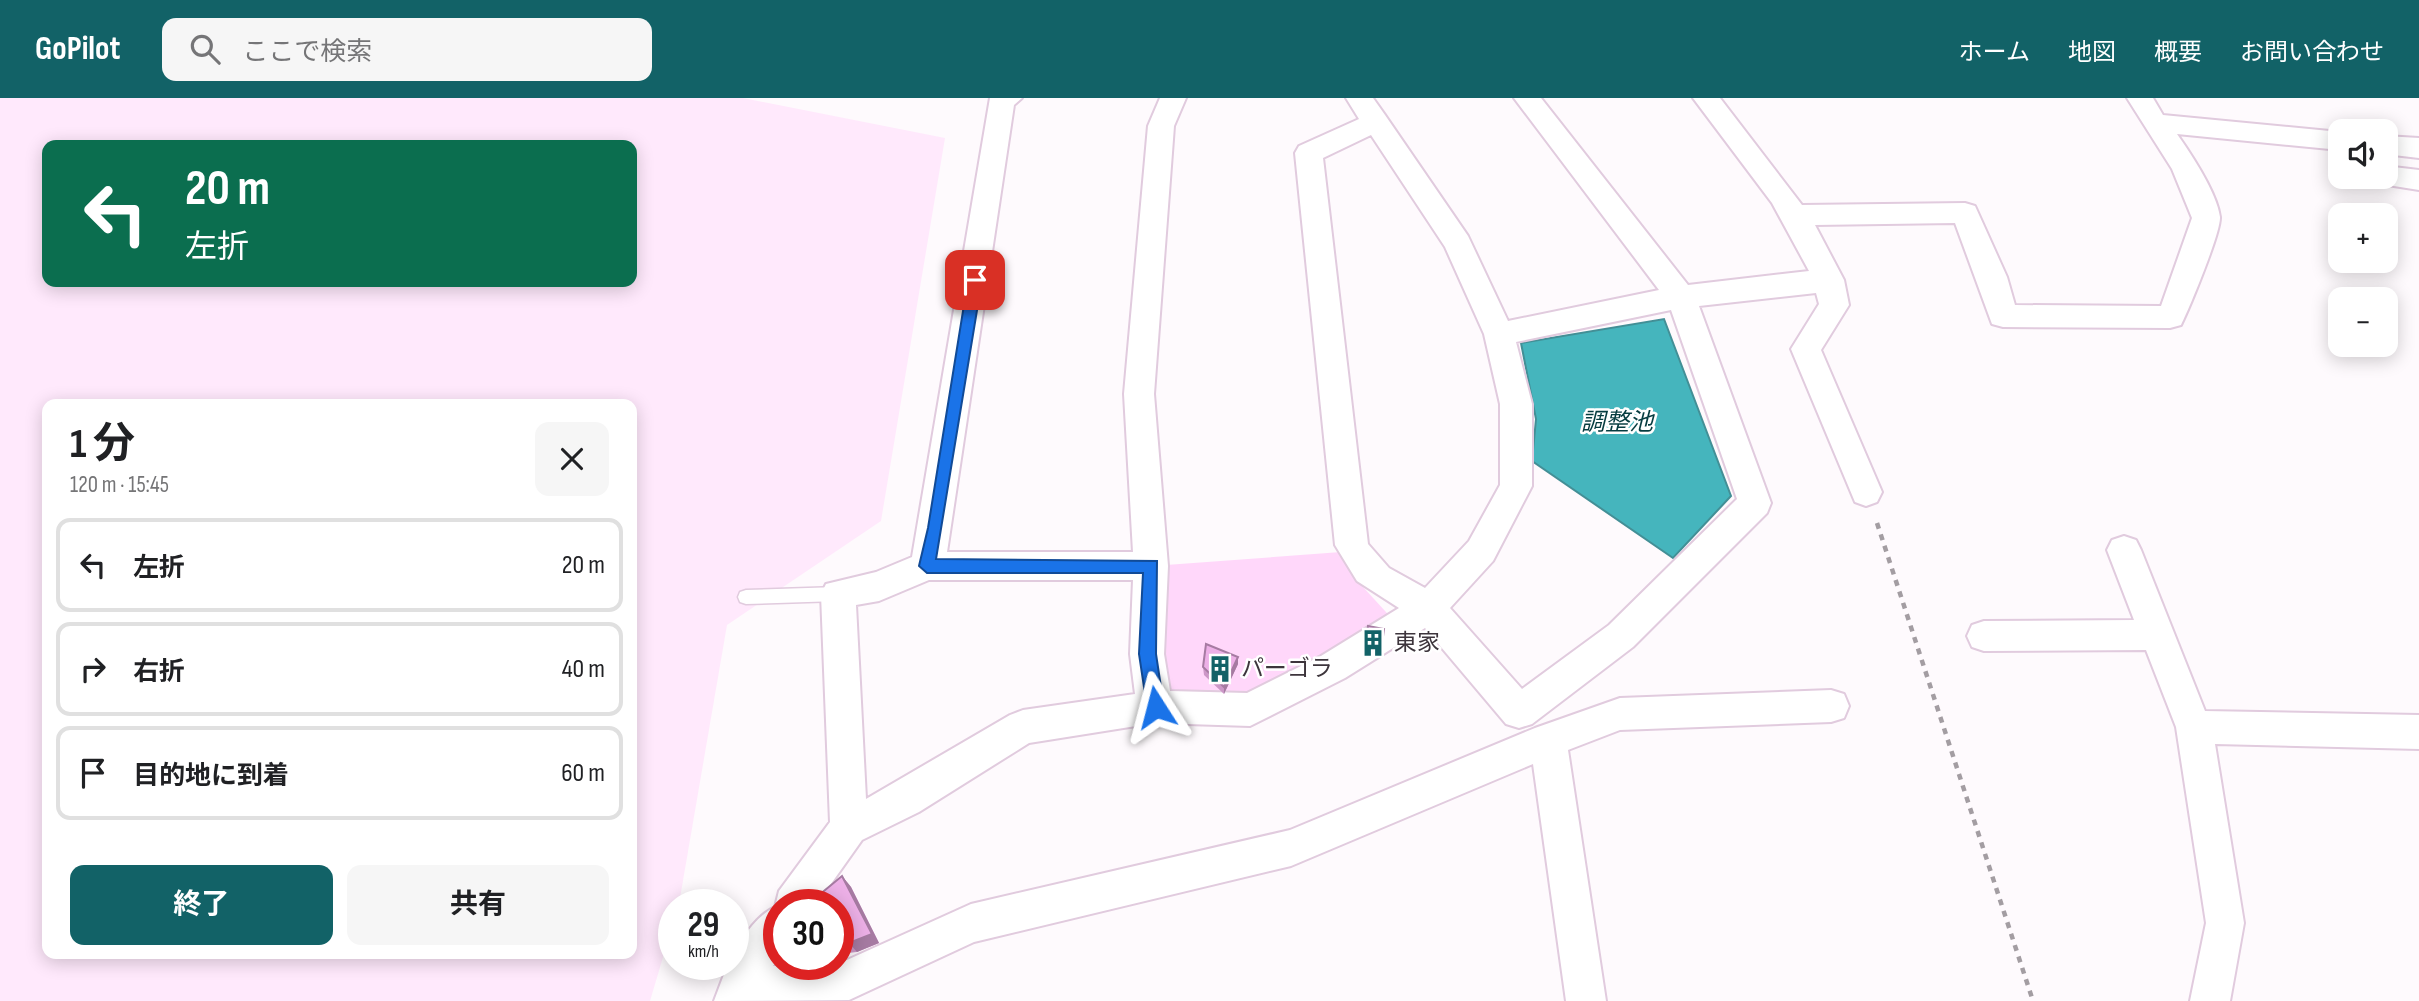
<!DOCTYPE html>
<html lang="ja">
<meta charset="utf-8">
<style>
body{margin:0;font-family:"Sofia Sans Condensed","Noto Sans JP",sans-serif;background:#f6f6f6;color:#202124;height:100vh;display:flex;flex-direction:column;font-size:26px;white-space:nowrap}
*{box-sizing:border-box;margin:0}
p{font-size:23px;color:#757577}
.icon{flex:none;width:38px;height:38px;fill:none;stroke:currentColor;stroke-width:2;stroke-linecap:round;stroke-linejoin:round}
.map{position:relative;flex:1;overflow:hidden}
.details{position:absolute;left:42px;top:301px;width:595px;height:560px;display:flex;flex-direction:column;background:#fff;border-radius:14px;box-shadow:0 4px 18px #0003}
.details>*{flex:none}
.banner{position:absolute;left:42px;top:42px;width:595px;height:147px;border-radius:14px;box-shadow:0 4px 18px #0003;background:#0b6e4f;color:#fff;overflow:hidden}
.controls{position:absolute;left:2328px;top:21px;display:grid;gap:14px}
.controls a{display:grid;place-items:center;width:70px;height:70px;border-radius:14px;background:#fff;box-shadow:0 4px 18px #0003;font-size:35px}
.speed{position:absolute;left:658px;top:791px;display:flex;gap:14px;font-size:35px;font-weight:700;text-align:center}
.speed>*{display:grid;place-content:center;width:91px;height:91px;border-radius:50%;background:#fff;box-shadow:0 4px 18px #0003;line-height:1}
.speed small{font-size:18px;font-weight:400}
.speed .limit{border:10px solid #d22;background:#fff;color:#111}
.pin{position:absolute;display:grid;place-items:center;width:60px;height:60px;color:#fff;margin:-30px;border-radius:14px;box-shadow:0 4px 10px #0006}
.me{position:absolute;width:77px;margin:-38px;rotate:351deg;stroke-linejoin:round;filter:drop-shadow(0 0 5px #0008)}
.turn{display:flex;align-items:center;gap:24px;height:147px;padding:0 28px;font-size:32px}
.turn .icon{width:91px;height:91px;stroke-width:2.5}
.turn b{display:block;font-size:49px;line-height:60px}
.round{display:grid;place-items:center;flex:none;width:74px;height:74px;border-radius:14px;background:#f6f6f6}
.head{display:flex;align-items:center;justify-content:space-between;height:119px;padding:0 28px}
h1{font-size:42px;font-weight:700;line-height:52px}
.action{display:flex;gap:14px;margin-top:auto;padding:14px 28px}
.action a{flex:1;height:80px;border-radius:14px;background:#126267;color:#fff;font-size:28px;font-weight:700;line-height:80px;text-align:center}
.action a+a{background:#f6f6f6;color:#202124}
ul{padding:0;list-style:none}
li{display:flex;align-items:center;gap:21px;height:94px;margin:0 14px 10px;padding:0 14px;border:4px solid #e0e0e0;border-radius:14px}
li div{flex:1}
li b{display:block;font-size:26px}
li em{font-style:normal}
header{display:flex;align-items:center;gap:42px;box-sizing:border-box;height:98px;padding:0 35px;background:#126267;color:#fff}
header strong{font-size:33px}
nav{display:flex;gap:38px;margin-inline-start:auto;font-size:24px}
.search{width:490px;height:63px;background:#f6f6f6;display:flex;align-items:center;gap:18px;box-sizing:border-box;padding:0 24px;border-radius:14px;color:#757577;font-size:26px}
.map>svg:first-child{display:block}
.built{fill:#ffe9fc;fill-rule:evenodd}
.green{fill:#ffd7fa}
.water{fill:#45b5bd;stroke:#438f96;stroke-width:2}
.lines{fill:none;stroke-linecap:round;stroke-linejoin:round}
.service-casing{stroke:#e1cbde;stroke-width:3}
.minor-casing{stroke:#e1cbde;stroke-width:4}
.path{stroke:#a39da2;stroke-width:4.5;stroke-dasharray:6 6;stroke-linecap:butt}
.service{fill:#fff;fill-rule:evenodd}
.minor{fill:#fff;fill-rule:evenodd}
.wall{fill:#cc97c7}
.shaded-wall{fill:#a67ba2}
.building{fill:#edb0e7;stroke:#a67ba2;stroke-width:2}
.route{fill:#1a73e8;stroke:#114b97;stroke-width:2}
.labels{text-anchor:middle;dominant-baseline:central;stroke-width:5;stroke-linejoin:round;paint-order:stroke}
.poi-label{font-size:23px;fill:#3d353c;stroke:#fff;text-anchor:start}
.water-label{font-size:24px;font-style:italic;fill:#063c40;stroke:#fff}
</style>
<header>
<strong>GoPilot</strong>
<div class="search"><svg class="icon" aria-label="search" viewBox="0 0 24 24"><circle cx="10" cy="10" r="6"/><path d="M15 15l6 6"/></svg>ここで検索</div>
<nav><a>ホーム</a><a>地図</a><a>概要</a><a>お問い合わせ</a></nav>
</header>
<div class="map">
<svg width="2419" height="903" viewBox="0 0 2419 903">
<rect width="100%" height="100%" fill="#fefafd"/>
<path class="built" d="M0,0h743l202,40 -64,383 -154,104 -47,273 -2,7h-4v15l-24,81h-650zM47,47h585v137h-585zM47,306h585v550h-585z"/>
<path class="green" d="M1341,454l11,23 45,49 -164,80 -59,-1 -12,-52 4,-86z"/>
<path class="water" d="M1664,221l67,177 -58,62 -141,-97 4,-42 -15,-76z"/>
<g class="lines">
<defs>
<path id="service" d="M838,489l6,2 2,5 -2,5 -6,2 -92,3 -6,-2 -2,-5 2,-5 6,-2z"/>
<g id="minor">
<path d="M990,0h32l-8,7 -67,447h186l-9,-158 24,-268 12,-28h26l-12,28 -20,268 14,172 -4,88 6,37 77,2 74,-37 78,-48 -42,-27 -22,-36 -40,-392 4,-7 60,-27 -13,-21h27l12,17 83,121 40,85 151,-31 -145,-192h27l147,187 121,-14 -37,-68 -79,-105h27l82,107 163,-2 10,3 32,71 8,28 146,1 31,-88 -20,-49 -45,-71h26l10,17 177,17v18l-163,-16c14,20 40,59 43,83 1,15 -31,92 -39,108l-11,3 -167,-1 -11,-3 -37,-101 -140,2 29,55 5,25 -28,45 61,142 -5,10 -11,4 -11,-4 -64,-153 28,-45 -3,-11 -117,13 72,197 -4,10 -134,134 -101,77 -13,4 -13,-4 -81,-96 -80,50 -95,48 -95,-3 -126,20 -110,69 -57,28 -46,65h-37v53l-6,8 65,-2v-3l9,-1 124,-56 319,-74 245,-102 85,-30 211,-8 13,4 5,12 -5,12 -13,4 -211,8 -52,20 38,251h-40l-33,-237 -242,102 -317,76 -125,58 -135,1 14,-37h5c0,-18 25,-50 42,-57l4,-16 51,-69 -9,-228 5,-10 50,-12 36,-15zM1371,37l74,112 39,87 16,70v81l-31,56 -44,47 -36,-20 -21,-24 -45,-386zM1671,212l66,189 -128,126 -87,64 -72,-81 43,-47 39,-75v-82l-16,-62zM929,482h204l-3,74 5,40 -112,16 -13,5 -144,84 -10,-194 23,-4z"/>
<path d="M2385,38l34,2v20l-34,-4z"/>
<path d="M2385,68l34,4v20l-44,-7 -3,-6h13z"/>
<path d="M2124,438l12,4 5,10 64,161 214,4v34l-204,-5 29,179 -14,78h-40l16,-78 -30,-196 -30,-77 -162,1 -12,-4 -5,-11 5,-11 12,-4 150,-1 -27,-70 5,-10z"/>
</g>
</defs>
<use href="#service" class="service-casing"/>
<use href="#minor" class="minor-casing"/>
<path class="path" d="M1877,425l156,478"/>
<use href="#service" class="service"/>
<use href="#minor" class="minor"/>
</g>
<g class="wall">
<path d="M1368,528l16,3 -4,22 -15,-2z"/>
<path d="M1238,566l-14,30 -20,-19 -1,-8z"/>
<path d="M842,778l9,11 28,56 -22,9 -19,2v-49z"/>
<path d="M779,829v32l-8,-7z"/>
</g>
<g class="shaded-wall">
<path d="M1238,559v7l-14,30v-7z"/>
<path d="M842,778l9,11 28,56 -22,9 -8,-9z"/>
</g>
<g class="building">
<path d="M1368,528l16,3 -2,15 -16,-3z"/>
<path d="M1206,546l32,13 -14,30 -21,-20z"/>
<path d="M842,778l30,58 -23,9 -11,1v-39h-31z"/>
<path d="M779,829v24l-8,1 3,-22z"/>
</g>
<path class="route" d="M975,177l7,5 -46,279 221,2 -1,93 8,53 -2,6h-13l-2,-6 -8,-53 4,-81h-216l-8,-7 9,-38 40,-248z"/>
<defs>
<symbol id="building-bare" viewBox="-9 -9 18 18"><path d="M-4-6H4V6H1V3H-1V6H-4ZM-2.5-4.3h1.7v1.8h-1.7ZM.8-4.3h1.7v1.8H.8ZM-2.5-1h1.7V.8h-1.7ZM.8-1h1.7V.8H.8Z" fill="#126267" stroke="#fff" stroke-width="2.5" paint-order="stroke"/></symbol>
</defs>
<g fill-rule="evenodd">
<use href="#building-bare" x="1354" y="526" width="38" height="38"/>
<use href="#building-bare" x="1201" y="552" width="38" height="38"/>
</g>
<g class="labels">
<g class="poi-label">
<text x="1394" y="545">東家</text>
<text x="1241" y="571">パーゴラ</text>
</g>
<g class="water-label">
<text x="1617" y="324">調整池</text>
</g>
</g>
</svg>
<div class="controls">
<a><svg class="icon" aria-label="sound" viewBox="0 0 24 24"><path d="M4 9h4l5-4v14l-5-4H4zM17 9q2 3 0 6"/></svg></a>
<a>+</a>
<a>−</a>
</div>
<div class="speed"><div>29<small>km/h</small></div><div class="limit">30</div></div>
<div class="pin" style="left:975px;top:182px;background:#d93025"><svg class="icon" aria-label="arrive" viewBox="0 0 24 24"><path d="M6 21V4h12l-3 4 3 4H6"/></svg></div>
<svg class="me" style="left:1156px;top:609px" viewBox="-20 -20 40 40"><path d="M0-17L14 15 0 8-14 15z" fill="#1a73e8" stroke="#fff" stroke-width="4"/></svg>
<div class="banner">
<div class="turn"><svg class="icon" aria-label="left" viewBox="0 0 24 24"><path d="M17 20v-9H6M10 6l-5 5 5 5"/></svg><div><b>20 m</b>左折</div></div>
</div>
<section class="details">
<div class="head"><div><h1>1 分</h1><p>120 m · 15:45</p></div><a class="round"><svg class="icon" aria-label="close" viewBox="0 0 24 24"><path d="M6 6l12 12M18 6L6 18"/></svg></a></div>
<ul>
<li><svg class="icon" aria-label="left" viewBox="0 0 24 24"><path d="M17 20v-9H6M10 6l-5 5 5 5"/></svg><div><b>左折</b></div><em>20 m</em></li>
<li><svg class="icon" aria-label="right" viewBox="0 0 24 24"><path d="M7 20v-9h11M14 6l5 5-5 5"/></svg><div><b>右折</b></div><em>40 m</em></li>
<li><svg class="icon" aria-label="arrive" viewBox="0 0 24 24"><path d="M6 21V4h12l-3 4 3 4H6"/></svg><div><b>目的地に到着</b></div><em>60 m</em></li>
</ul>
<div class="action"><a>終了</a><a>共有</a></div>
</section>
</div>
